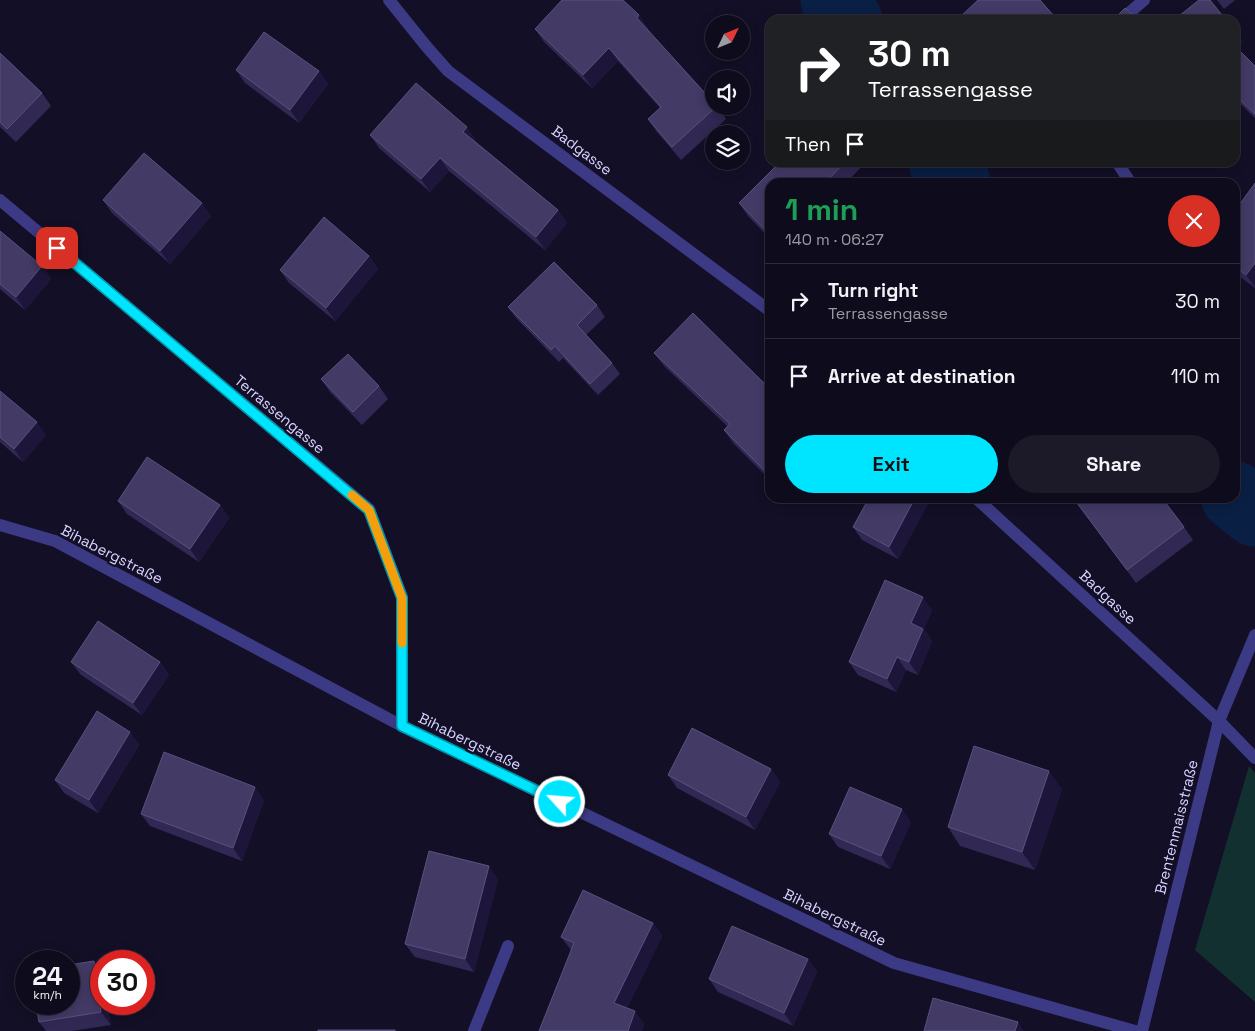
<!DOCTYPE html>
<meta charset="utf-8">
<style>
body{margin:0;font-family:"Space Grotesk",sans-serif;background:#1c1929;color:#f1f3f6;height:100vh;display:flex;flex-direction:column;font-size:19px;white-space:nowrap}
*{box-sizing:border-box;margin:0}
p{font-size:16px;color:#9b9ba3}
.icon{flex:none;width:28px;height:28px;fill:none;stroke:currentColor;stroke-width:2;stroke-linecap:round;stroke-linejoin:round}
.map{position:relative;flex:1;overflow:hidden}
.sheet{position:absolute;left:765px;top:178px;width:475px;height:325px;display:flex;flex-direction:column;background:#0e0b1c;border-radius:15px;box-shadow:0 2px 12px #0003,0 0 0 1px #2e2b3b}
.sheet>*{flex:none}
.top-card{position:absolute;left:765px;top:15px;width:475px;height:152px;border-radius:15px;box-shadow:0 2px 12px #0003,0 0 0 1px #2e2b3b;background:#202124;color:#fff;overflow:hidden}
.needle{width:32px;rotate:47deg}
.buttons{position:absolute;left:705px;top:15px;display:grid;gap:10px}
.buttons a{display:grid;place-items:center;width:45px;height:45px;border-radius:50%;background:#0e0b1c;box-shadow:0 2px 12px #0003,0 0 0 1px #2e2b3b;font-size:25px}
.speed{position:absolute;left:15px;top:950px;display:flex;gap:10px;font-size:25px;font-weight:700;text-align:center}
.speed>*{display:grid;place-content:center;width:65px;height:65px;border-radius:50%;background:#0e0b1c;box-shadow:0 2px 12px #0003,0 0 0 1px #2e2b3b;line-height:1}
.speed small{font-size:12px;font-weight:400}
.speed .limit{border:8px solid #d22;background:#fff;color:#111}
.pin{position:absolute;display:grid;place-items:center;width:42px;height:42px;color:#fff;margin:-21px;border-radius:10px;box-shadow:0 2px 8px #0006}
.me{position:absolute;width:55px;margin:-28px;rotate:296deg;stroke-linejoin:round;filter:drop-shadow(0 0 4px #0008)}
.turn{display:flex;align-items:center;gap:18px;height:105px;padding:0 20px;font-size:22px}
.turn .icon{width:65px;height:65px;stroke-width:2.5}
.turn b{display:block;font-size:35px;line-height:42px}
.then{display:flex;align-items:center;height:48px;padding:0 20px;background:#0003;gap:10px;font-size:19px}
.round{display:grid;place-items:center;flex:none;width:52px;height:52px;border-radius:26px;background:#1c1929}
.headline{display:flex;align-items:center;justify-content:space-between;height:85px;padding:0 20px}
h1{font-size:30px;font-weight:800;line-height:38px;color:#1e9e55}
.action{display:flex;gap:10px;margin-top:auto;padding:10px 20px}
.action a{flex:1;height:58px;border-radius:30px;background:#00e5ff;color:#111;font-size:20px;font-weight:800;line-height:58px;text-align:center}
.action a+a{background:#1c1929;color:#f1f3f6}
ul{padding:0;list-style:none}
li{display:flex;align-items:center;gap:15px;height:75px;padding:0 20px;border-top:1px solid #2e2b3b}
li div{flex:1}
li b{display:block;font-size:19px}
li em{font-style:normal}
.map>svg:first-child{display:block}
.green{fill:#12302f}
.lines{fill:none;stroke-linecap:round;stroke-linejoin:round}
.river{stroke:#0a1f44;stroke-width:69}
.service{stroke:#3d3a85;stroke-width:12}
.minor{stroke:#3d3a85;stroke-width:12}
.tertiary{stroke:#3d3a85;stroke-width:12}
.wall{fill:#312854}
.shaded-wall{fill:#1d163a}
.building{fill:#433a66;stroke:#5a527e}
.route-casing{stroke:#0095a6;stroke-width:12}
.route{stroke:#00e5ff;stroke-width:9}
.slow{stroke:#f59e0b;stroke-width:9}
.labels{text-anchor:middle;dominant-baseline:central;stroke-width:5;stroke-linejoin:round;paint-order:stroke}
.street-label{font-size:15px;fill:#d9d4ff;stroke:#130f26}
</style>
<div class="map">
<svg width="1255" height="1031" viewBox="0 0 1255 1031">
<rect width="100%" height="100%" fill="#130f26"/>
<path class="green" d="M1249,766l6,7v229l-60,-52z"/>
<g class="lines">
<g class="river">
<path d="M835,0l13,20"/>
<path d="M943,162l13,20"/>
<path d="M1235,496l20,16"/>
</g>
<g class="service">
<path d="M1121,20l23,-20"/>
<path d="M1117,162l13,20"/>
<path d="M1219,721l36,37"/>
<path d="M474,1031l34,-85"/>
</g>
<g class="minor">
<path d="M389,0l37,46 22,25 322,240"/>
<path d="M0,200l187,157 182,152 33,88v129"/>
<path d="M976,498l243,223"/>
<path d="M0,525l55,16 347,185 492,237 241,68"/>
</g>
<path class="tertiary" d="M1142,1031l77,-310 36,-86"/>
</g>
<g class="wall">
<path d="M1217,0h18l-11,9z"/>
<path d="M1054,16l3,4h-97l-1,-2z"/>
<path d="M648,28l-1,1 70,77 9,13 -45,41 -24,-28 -9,-13 12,-11 -42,-47 -26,27 -48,-46 -9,-13z"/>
<path d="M1235,32l7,10 -7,5 20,19v52l-20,-19z"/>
<path d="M0,53l42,40 9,13 -35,36 -16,-15z"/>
<path d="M236,70l83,1 9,13 -29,39 -54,-40z"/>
<path d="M370,135l106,5 -1,1 83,69 9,13 -22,27 -96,-79 -19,21 -51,-44z"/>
<path d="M780,162h86l-19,20h-77v57l-22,-23 -9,-13z"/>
<path d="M1255,183v105l-20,-15v-62z"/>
<path d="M103,200l108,16 -41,48 -58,-51z"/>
<path d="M0,231l42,35 9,13 -26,31 -25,-21z"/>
<path d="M369,256l9,13 -43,52 -46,-38 -9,-13z"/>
<path d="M597,305l8,12 -19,18 26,28 8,11 -22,21 -35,-37 -4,4 -43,-44 -8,-11z"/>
<path d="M654,353l116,36v91l-37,-37 -9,-13 3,-4 -63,-60z"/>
<path d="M321,379l58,7 9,13 -26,26 -32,-33z"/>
<path d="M0,391l46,44 -23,27 -23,-20z"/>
<path d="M869,498h62l-33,61 -36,-19 -9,-13z"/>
<path d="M118,501l102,4 9,13 -30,44 -72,-48z"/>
<path d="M1077,503l107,24 9,13 -57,43z"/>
<path d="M932,610l-8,19 8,12 -14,34 -12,-5 -10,22 -38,-17 -9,-13z"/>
<path d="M71,662h89l9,13 -27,40 -61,-40z"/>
<path d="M130,732l9,13 -41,68 -34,-20 -9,-13z"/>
<path d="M771,769l9,13 -25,48 -78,-42 -9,-13z"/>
<path d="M1062,789l-27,81 -75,-24 -12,-19z"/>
<path d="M264,800l-22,61 -92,-35 -9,-12z"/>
<path d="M911,822l-21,47 -52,-22 -9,-13z"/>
<path d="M498,879l-24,93 -59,-15 -10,-13z"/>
<path d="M653,923l9,13 -35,72 17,16 -2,7h-103l32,-81 -10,-13z"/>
<path d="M808,959l9,13 -24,54 -75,-34 -9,-13z"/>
<path d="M101,1004h6l4,21 -39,6h-26l-7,-9z"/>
</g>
<g class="shaded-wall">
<path d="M639,15l9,13 -2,3 -9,-13z"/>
<path d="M609,48l9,13 -26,27 -9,-13z"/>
<path d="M319,71l9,13 -29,39 -9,-13z"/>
<path d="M467,127l9,13 -4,5 -9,-13z"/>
<path d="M440,158l9,13 -19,21 -9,-13z"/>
<path d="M202,203l9,13 -41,48 -10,-13z"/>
<path d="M558,210l9,13 -22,27 -9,-13z"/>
<path d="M369,256l9,13 -43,52 -9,-13z"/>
<path d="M1255,263v24l-9,-12z"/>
<path d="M42,266l9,13 -26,31 -9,-13z"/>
<path d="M37,422l9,13 -23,27 -9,-13z"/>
<path d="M915,498h16l-33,61 -9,-12z"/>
<path d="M220,505l9,13 -30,44 -9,-13z"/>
<path d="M923,597l9,13 -8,19 8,12 -14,34 -9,-13 2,-39z"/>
<path d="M897,657l9,13 -10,22 -9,-13z"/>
<path d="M160,662l9,13 -27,40 -9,-12z"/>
<path d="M130,732l9,13 -41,68 -9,-13z"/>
<path d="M771,769l9,13 -25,48 -9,-13z"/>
<path d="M1049,771l13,18 -27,81 -13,-18z"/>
<path d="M255,787l9,13 -22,61 -9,-13z"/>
<path d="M902,809l9,13 -21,47 -9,-13z"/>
<path d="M489,866l9,13 -24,93 -9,-13z"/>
<path d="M653,923l9,13 -39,80 -9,-13z"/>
<path d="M808,959l9,13 -24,54 -9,-13z"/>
<path d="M94,961l7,11v32h6l4,21 -10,-13z"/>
<path d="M635,1011l9,13 -2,7h-14z"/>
<path d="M1018,1022l6,9h-9z"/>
</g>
<g class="building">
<path d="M562,0h61l16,15 -2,3 77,85v3h3l-45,41 -24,-28 13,-12 -52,-59 -26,27 -48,-46z"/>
<path d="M978,0h62l14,16 -5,4h-88l-2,-2z"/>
<path d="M1199,0h11l16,20h-52z"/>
<path d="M1125,8l13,12h-25z"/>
<path d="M264,32l55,39 -29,39 -54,-40z"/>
<path d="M1235,46l20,20v48l-20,-19z"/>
<path d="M0,53l42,40 -35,36 -7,-7z"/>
<path d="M416,83l51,44 -4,5 95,78 -22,27 -96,-79 -19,21 -51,-44z"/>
<path d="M144,153l58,50 -42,48 -57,-51z"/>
<path d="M780,162h65l-19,20h-56v53l-31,-32z"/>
<path d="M1255,183v80l-9,12 -11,-8v-56z"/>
<path d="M324,217l45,39 -43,52 -46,-38z"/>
<path d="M0,231l42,35 -26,31 -16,-13z"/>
<path d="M554,262l43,43 -20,20 35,38 -22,21 -35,-38 -4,4 -43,-43z"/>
<path d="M693,313l77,76v87l-46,-46 6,-6 -76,-71z"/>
<path d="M348,354l31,32 -26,26 -32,-33z"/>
<path d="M0,391l37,31 -23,27 -14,-12z"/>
<path d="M147,457l73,48 -30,44 -72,-48z"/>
<path d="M869,498h46l-26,49 -36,-20z"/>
<path d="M1085,498h77l22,29 -57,43 -50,-67z"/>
<path d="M885,580l38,17 -12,26 12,6 -14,33 -12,-5 -10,22 -38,-17z"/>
<path d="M98,621l62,41 -27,41 -62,-41z"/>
<path d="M97,711l33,21 -41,68 -34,-20z"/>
<path d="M692,728l79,41 -25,48 -78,-42z"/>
<path d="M974,746l75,25 -27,81 -74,-25z"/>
<path d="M164,752l91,35 -22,61 -92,-34z"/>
<path d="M850,787l52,22 -21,47 -52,-22z"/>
<path d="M429,851l60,15 -24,93 -60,-15z"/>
<path d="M583,890l70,33 -39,80 21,8 -7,20h-89l35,-88 -13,-6z"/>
<path d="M732,926l76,33 -24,54 -75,-34z"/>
<path d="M94,961l7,51 -62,10 -3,-18h33v-39z"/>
<path d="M933,998l85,24 -3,9h-91z"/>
<rect x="318" y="1030" width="77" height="1"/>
</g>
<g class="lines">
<defs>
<path id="route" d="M57,248l312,262 33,88v128l158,76"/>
</defs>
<use href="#route" class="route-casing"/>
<use href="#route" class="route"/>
<path class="slow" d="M352,495l17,15 33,88v45"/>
</g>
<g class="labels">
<g class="street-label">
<text transform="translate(582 150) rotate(37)">Badgasse</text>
<text transform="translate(280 414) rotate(40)">Terrassengasse</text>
<text transform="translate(112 554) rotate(27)">Bihabergstraße</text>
<text transform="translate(1108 597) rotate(43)">Badgasse</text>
<text transform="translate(470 741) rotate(26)">Bihabergstraße</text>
<text transform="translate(1176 827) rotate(-76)">Brentenmaisstraße</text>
<text transform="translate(835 917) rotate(26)">Bihabergstraße</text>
</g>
</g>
</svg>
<div class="buttons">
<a><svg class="needle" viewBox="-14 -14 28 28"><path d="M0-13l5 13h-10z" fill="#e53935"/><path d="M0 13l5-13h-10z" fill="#9b9ba3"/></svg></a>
<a><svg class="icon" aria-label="sound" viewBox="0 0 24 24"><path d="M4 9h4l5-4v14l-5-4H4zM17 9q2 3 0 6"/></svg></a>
<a><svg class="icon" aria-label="layers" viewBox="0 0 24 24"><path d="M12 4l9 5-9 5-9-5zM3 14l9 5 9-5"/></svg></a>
</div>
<div class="speed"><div>24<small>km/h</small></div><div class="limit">30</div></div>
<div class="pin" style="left:57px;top:248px;background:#d93025"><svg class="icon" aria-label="arrive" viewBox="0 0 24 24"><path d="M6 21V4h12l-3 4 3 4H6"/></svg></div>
<svg class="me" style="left:560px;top:802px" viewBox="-20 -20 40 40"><circle r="17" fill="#00e5ff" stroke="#fff" stroke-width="3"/><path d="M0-11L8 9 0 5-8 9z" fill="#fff"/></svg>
<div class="top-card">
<div class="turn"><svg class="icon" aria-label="right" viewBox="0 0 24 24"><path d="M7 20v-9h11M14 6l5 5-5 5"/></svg><div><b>30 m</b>Terrassengasse</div></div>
<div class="then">Then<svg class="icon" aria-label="arrive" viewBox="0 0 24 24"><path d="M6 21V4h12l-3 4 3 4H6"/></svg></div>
</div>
<section class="sheet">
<div class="headline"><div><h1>1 min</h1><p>140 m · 06:27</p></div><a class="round" style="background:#d93025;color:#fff"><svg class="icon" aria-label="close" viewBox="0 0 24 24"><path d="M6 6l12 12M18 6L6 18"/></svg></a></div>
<ul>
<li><svg class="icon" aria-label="right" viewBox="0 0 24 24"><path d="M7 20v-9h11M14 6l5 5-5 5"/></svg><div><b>Turn right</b><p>Terrassengasse</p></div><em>30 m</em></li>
<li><svg class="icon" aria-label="arrive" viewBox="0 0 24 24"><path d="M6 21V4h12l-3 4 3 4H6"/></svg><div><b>Arrive at destination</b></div><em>110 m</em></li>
</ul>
<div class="action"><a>Exit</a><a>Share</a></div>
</section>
</div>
